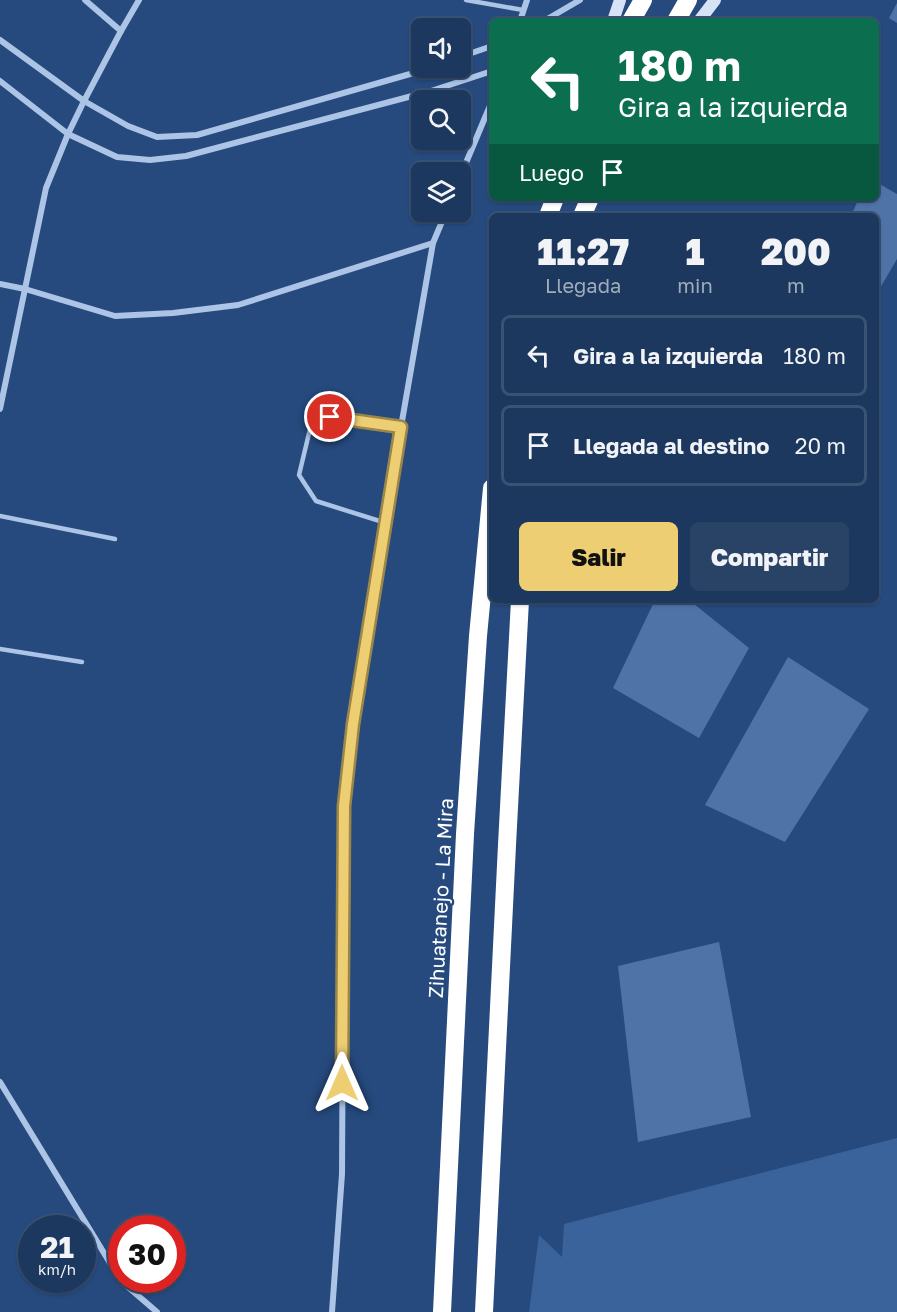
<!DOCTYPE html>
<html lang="es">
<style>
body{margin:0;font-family:"Golos Text",sans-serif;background:#294367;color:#f1f3f6;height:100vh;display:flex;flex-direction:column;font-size:22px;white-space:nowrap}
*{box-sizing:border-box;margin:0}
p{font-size:20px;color:#a0acbc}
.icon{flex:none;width:33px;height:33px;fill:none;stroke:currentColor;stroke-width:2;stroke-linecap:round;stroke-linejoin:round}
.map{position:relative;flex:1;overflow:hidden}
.panel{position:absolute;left:489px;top:213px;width:390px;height:390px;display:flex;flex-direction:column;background:#1c385e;border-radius:9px;box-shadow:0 2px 4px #0004,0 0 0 2px #3a5273}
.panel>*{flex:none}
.hud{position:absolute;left:489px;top:18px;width:390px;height:183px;border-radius:9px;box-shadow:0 2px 4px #0004,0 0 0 2px #3a5273;background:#0b6e4f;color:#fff;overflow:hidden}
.fabs{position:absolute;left:411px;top:18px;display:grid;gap:12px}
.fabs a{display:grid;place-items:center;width:60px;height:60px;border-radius:9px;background:#1c385e;box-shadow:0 2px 4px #0004,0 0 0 2px #3a5273;font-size:30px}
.speed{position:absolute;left:18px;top:1215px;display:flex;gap:12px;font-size:30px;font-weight:700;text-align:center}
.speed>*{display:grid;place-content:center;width:78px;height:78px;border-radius:50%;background:#1c385e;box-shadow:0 2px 4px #0004,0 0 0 2px #3a5273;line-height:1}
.speed small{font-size:15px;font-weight:400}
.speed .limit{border:9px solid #d22;background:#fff;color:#111}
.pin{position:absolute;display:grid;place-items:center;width:51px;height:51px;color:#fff;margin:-26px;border:3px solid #fff;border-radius:50%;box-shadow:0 2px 6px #0007}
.me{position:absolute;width:66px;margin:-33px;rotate:0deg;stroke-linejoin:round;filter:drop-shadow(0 0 4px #0008)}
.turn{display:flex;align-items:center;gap:21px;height:126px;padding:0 30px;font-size:27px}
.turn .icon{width:78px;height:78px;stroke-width:2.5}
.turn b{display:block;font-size:42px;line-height:51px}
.then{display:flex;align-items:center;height:57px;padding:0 30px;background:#0003;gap:12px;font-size:22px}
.eta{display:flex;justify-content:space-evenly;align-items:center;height:102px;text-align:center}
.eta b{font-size:36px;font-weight:800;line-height:42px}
.action{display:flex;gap:12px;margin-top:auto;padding:12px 30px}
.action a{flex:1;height:69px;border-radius:9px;background:#eece72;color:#111;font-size:24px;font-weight:800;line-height:69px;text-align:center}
.action a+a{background:#294367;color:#f1f3f6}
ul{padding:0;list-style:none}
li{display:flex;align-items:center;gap:18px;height:81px;margin:0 12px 9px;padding:0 18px;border:3px solid #3a5273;border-radius:9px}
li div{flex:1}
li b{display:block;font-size:22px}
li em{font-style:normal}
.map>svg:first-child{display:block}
.green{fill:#3a639c}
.building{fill:#4f73a7}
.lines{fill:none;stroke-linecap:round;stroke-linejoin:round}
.lane{stroke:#acc4e5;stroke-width:4.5}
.street{stroke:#acc4e5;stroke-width:6}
.secondary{stroke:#d6e2f5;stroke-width:12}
.highway{stroke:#fff;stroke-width:18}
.route-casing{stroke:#9b864a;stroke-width:15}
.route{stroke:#eece72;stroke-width:10}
.labels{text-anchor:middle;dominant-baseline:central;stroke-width:4.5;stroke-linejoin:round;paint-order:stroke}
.street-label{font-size:20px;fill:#fff;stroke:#264a7e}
</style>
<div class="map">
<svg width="897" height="1312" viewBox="0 0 897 1312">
<rect width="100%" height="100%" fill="#264a7e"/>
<path class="green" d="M897,1138v174h-368l10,-77 23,22 2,-33z"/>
<g class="building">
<path d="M897,3v20l-8,-5z"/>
<path d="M876,182l21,12v65l-21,36v-79h-25l8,-18h17z"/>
<path d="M655,600h34l60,48 -50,90 -86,-50z"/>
<path d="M788,657l81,52 -84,133 -80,-37z"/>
<path d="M719,942l32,175 -113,25 -20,-176z"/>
</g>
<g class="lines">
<g class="lane">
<path d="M466,0l57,10"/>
<path d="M0,516l115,23"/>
<path d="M386,523l-70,-22 -17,-26 12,-50 19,-8 71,10"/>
<path d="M0,649l82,13"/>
</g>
<g class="street">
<path d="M85,0l36,31"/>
<path d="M520,21l7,-21"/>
<path d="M544,21l36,-21"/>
<path d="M0,40l84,61 44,25 29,11 40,-2 234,-67"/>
<path d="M460,57l32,-11"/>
<path d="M0,81l68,53 49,23 33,3 36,-4 245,-65 61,-20"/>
<path d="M460,177l32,-76"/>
<path d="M0,284l25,5 90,27 58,-3 65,-8 195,-62"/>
<path d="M0,409l46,-221 22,-54 16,-33 37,-70 18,-31"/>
<path d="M0,1082l121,199 36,31"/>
<path d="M332,1312l10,-138 2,-368 9,-82 48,-297 32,-184 13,-31"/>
</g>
<g class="secondary">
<path d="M613,21l7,-21"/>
<path d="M699,21l16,-21"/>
</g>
<g class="highway">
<path d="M631,21l12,-21"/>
<path d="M676,21l12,-21"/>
<path d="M548,216l7,-18"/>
<path d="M582,216l8,-18"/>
<path d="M442,1312l23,-478 13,-198 14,-148"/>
<path d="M484,1312l23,-467 13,-245"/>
</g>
</g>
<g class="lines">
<defs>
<path id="route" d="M330,417l71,10 -48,297 -9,82 -2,277"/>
</defs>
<use href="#route" class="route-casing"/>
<use href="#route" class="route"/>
</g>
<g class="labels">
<g class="street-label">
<text transform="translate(440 898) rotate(-87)">Zihuatanejo - La Mira</text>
</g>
</g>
</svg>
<div class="fabs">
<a><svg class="icon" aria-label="sound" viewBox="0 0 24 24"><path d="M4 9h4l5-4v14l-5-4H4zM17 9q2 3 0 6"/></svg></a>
<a><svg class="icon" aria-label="search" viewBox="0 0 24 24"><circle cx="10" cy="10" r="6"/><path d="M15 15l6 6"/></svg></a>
<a><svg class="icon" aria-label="layers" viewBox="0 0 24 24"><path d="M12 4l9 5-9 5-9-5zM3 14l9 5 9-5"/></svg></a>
</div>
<div class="speed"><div>21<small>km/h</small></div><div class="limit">30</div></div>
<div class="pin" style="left:330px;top:417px;background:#d93025"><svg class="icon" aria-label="arrive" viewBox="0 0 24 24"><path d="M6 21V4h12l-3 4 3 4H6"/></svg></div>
<svg class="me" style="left:342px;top:1083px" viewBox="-20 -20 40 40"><path d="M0-17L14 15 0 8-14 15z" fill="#eece72" stroke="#fff" stroke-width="4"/></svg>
<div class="hud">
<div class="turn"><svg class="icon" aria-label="left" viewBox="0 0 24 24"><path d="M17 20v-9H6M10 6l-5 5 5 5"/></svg><div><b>180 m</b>Gira a la izquierda</div></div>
<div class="then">Luego<svg class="icon" aria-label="arrive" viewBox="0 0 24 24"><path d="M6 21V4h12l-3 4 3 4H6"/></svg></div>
</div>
<section class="panel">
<div class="eta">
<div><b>11:27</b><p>Llegada</p></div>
<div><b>1</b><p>min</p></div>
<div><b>200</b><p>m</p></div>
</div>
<ul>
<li><svg class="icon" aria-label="left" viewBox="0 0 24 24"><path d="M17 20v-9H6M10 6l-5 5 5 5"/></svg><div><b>Gira a la izquierda</b></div><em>180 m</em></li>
<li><svg class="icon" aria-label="arrive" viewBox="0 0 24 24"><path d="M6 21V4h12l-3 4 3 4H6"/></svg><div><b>Llegada al destino</b></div><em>20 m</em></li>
</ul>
<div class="action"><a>Salir</a><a>Compartir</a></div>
</section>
</div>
